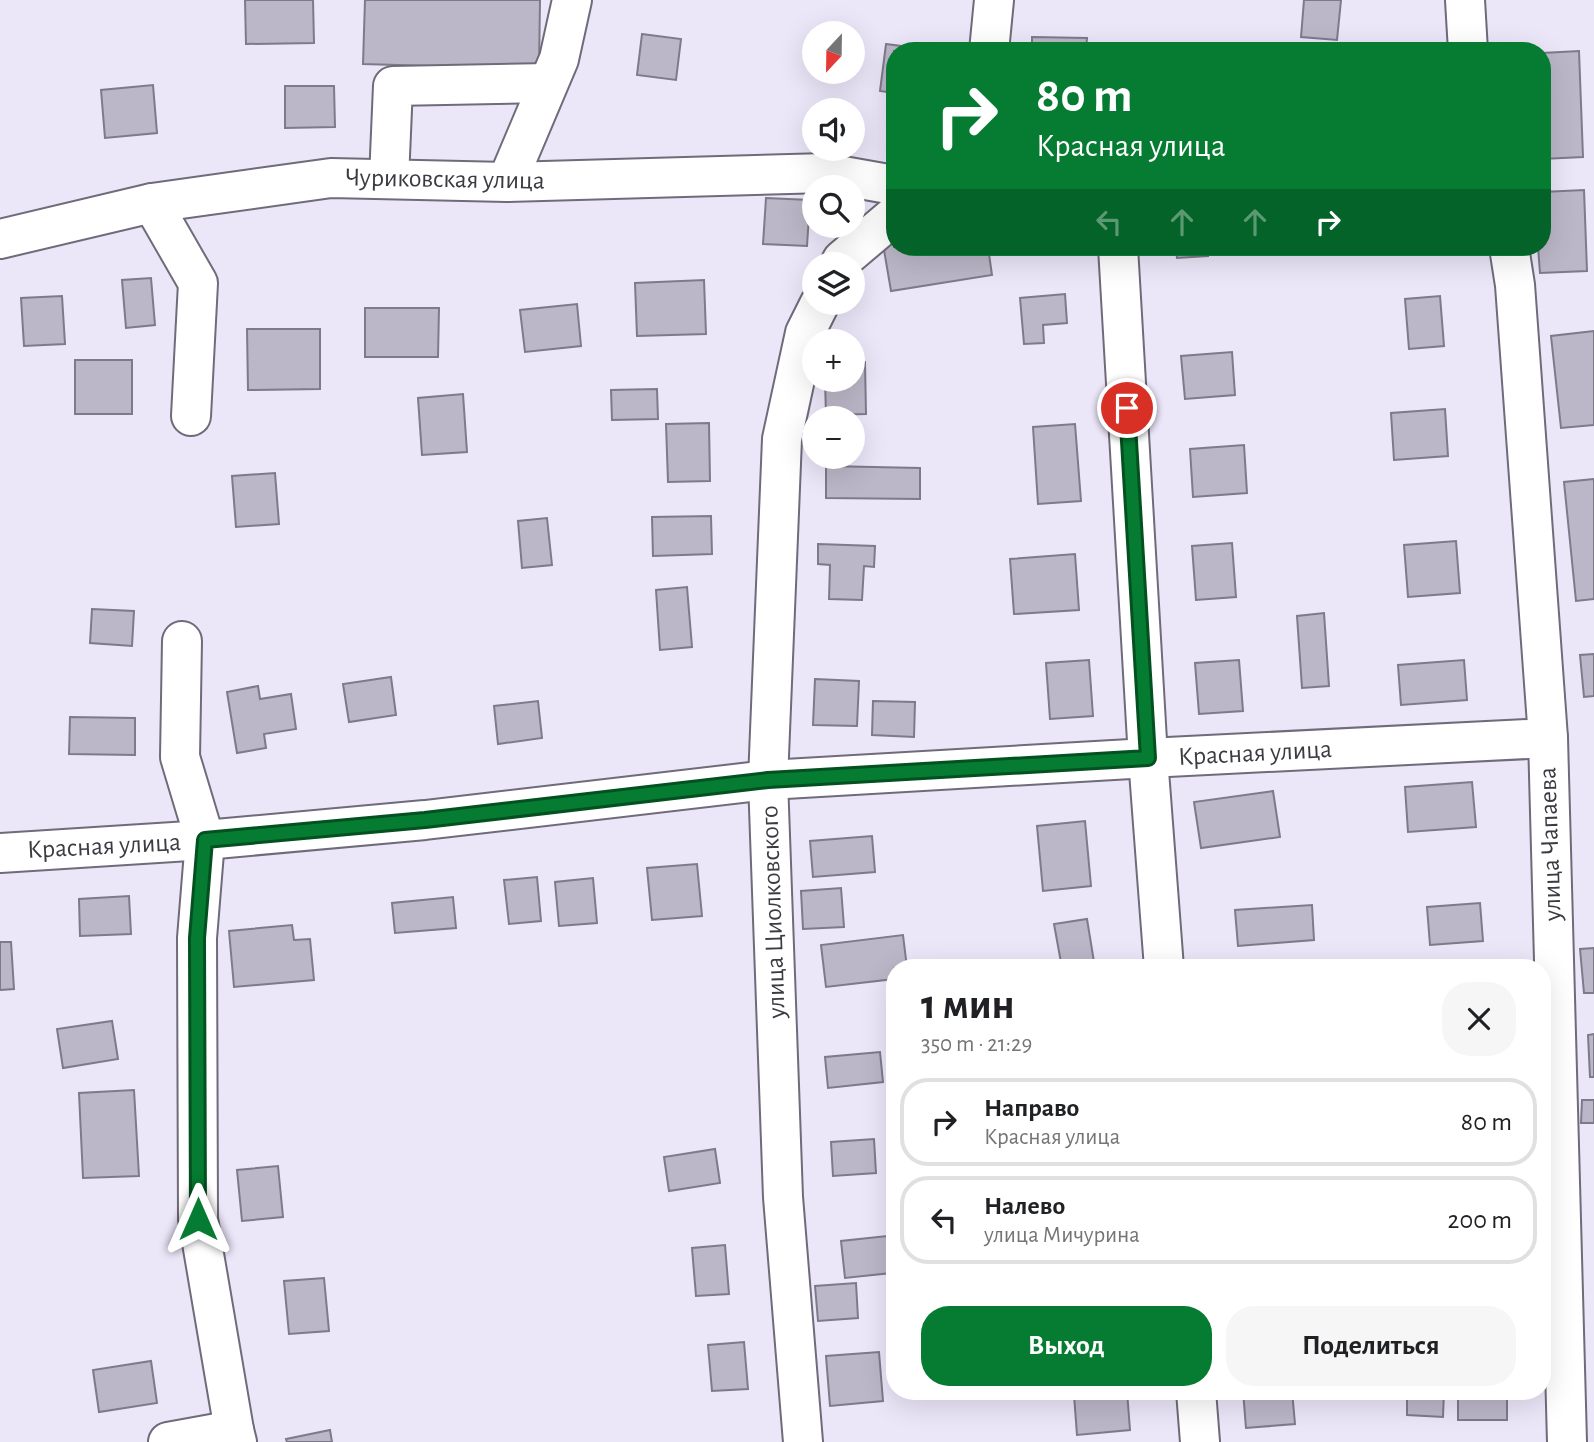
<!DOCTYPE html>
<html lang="ru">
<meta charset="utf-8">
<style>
body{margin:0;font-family:"Alegreya Sans",sans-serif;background:#f6f6f6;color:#202124;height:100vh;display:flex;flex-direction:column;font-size:26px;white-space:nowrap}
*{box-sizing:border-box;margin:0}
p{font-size:23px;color:#757577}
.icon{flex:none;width:38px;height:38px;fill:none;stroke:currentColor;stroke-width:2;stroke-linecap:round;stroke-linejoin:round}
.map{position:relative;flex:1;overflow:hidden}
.side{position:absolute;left:886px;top:959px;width:665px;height:441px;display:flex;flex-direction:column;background:#fff;border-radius:28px;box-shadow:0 7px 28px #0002}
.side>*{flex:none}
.hud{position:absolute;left:886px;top:42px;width:665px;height:214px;border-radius:28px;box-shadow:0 7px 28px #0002;background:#057c32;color:#fff;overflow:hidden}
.needle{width:46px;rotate:202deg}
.controls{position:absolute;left:802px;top:21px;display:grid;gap:14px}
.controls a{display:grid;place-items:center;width:63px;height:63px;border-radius:50%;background:#fff;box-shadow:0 7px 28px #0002;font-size:35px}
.pin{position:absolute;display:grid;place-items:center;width:60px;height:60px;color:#fff;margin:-30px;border:4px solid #fff;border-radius:50%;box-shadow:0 2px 7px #0007}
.me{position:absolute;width:77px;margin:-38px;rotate:0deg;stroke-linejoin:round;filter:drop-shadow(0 0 5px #0008)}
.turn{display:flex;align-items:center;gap:24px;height:147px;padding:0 35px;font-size:32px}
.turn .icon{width:91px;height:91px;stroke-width:2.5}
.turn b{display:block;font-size:49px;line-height:60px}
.lanes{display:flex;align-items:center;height:66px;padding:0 35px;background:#0003;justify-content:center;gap:35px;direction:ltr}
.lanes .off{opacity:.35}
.round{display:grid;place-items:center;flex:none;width:74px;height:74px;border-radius:28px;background:#f6f6f6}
.head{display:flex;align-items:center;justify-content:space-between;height:119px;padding:0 35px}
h1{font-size:42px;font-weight:700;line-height:52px}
.action{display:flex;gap:14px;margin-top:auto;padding:14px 35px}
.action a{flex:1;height:80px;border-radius:28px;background:#057c32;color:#fff;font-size:28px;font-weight:700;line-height:80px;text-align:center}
.action a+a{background:#f6f6f6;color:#202124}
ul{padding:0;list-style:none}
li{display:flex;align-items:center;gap:21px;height:88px;margin:0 14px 10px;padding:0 21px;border:4px solid #e0e0e0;border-radius:28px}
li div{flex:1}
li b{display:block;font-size:26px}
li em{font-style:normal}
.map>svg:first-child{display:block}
.building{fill:#bcb7c8;stroke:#7e7a89;stroke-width:2}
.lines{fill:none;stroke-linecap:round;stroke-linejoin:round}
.minor-casing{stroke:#6f6b7a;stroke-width:42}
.minor{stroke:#fff;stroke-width:38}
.route-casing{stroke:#035120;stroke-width:18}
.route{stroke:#057c32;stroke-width:12}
.labels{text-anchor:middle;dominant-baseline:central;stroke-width:7;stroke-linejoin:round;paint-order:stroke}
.street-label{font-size:26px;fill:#3d3b42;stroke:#fff}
</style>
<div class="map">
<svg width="1594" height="1442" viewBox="0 0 1594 1442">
<rect width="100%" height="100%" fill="#ebe6f8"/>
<g class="building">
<path d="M245,0h68l1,43 -68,1z"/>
<path d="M365,0h175l-1,69 -176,-5z"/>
<path d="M1304,0h37l-4,40 -36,-3z"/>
<path d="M642,34l39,5 -5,41 -39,-5z"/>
<path d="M1032,37l55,1 -1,13h-54z"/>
<path d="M886,44l39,5v2h-31v42l-14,-2z"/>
<path d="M1579,51l4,106 -41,2v-106z"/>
<path d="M153,85l4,48 -52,5 -4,-48z"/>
<path d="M285,86h49l1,41 -50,1z"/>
<path d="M1584,190l3,81 -47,2 -2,-26h4v-55z"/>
<path d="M766,198l44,2 -3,46 -44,-2z"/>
<path d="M894,243v4h94l4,28 -101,16 -8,-47z"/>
<path d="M1176,247h31l1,9 -31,2z"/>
<path d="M151,278l4,47 -29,3 -4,-48z"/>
<path d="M704,280l2,54 -69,2 -2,-53z"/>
<path d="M1065,294l2,29 -24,2 1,18 -20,1 -4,-46z"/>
<path d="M62,296l3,48 -41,2 -3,-48z"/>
<path d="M1440,296l4,50 -35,3 -4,-50z"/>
<path d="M577,304l4,42 -56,6 -5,-42z"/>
<path d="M365,308h74l-1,49h-73z"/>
<path d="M247,329h73v60l-72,1z"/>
<path d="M1594,331v94l-33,3 -10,-92z"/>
<path d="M1232,352l3,43 -50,4 -4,-43z"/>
<rect x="75" y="360" width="57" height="54"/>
<path d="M852,362h13l1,52 -40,1 -1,-35h27z"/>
<path d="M657,389l1,30 -46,1 -1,-30z"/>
<path d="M463,394l4,58 -45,3 -4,-57z"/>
<path d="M1445,409l3,47 -54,4 -3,-47z"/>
<path d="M709,423l1,58 -42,1 -2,-58z"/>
<path d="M1075,424l6,77 -43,3 -5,-77z"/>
<path d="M1244,445l3,48 -54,4 -3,-48z"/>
<path d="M826,466l94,2v31l-94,-1z"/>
<path d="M275,473l4,51 -43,3 -4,-51z"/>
<path d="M1594,479v120l-18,2 -12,-119z"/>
<path d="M711,516l1,38 -59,2 -1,-39z"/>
<path d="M547,518l5,47 -30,3 -4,-47z"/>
<path d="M1456,541l4,52 -52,4 -4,-52z"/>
<path d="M1232,543l4,54 -40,3 -4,-54z"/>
<path d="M818,544l57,2 -1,21 -10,-1 -2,34 -33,-1 1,-34 -12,-1z"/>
<path d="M1075,554l4,56 -65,4 -4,-55z"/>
<path d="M687,587l5,60 -32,3 -4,-60z"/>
<path d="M92,609l42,2 -2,35 -42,-3z"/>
<path d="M1324,613l5,73 -27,2 -5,-72z"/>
<path d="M1594,654v42l-10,1 -4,-42z"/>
<path d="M1089,660l4,56 -43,3 -4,-56z"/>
<path d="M1239,660l4,51 -44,3 -4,-51z"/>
<path d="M1464,660l3,40 -66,5 -3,-40z"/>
<path d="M391,677l5,38 -47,7 -6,-38z"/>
<path d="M815,679l44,2 -2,45 -44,-1z"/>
<path d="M258,686l2,13 31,-5 5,35 -32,5 2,14 -29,5 -10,-61z"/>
<path d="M538,701l4,37 -44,6 -4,-38z"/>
<path d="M873,701l42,1 -1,35 -42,-2z"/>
<path d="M70,717l65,1v37l-66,-1z"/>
<path d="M1472,782l4,45 -68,5 -3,-45z"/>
<path d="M1273,791l7,46 -79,11 -7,-46z"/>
<path d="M1085,821l6,65 -48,5 -6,-65z"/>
<path d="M872,836l3,36 -62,5 -3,-36z"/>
<path d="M697,864l5,52 -50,4 -5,-52z"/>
<path d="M537,877l4,44 -32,3 -5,-44z"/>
<path d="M593,878l4,45 -38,3 -4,-44z"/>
<path d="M841,888l3,39 -41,2 -2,-38z"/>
<path d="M129,896l2,38 -51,2 -1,-37z"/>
<path d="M453,897l3,31 -61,5 -3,-30z"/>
<path d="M1480,903l3,38 -53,4 -3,-38z"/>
<path d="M1312,905l2,35 -76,6 -3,-36z"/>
<path d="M1087,919l8,49h-33l-8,-44z"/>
<path d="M292,925l2,15 16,-1 4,41 -80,7 -5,-56z"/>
<path d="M903,935l4,33h-13v11l-68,8 -5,-42z"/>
<path d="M0,942h11l3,47 -14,1z"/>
<path d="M1594,948v45h-10l-4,-44z"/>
<path d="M112,1021l6,38 -55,9 -6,-39z"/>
<path d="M1594,1034v43h-4l-2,-42z"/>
<path d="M880,1052l3,30 -55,6 -3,-31z"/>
<path d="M134,1090l5,86 -56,2 -4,-85z"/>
<path d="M1582,1100h12v23h-13z"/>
<path d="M874,1139l2,34 -43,3 -2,-34z"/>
<path d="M715,1149l5,34 -51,8 -5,-34z"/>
<path d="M278,1166l5,51 -41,4 -5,-51z"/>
<path d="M887,1236l4,37 -46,5 -4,-37z"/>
<path d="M725,1245l4,49 -33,2 -4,-48z"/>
<path d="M324,1278l5,53 -40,3 -5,-53z"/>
<path d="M856,1283l2,35 -40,3 -3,-35z"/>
<path d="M744,1342l4,47 -36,2 -4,-46z"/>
<path d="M879,1352l4,49 -53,5 -4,-50z"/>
<path d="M151,1361l6,42 -58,9 -6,-42z"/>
<path d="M1127,1391l3,39 -53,5 -3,-40z"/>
<path d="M1243,1391h49l3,33 -49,4z"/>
<path d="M1407,1391h37l-1,26 -36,-2z"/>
<rect x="1458" y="1391" width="49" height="29"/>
<path d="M330,1430l2,12h-45l-1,-3z"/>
</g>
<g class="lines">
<defs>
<g id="minor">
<path d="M1465,0l3,51"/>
<path d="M989,51l5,-51"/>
<path d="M389,179l4,-93 155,-3"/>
<path d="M507,182l52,-123 13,-59"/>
<path d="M152,203l46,80 -7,133"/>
<path d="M0,239l152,-36 179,-25 176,4 319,-9 68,12"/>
<path d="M1118,247l30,511 16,210"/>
<path d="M1509,247l6,38 33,453 19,704"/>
<path d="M840,264l2,-4 52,-44"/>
<path d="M182,641l-2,116 25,83 -8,98 1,281 36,211 3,12"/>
<path d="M0,853l205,-13 220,-20 343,-40 380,-22 400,-20"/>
<path d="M1196,1391l4,51"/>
<path d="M168,1442l66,-12"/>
<path d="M803,1442l-20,-245 -15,-417 14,-341 23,-106 15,-30"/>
</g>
</defs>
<use href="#minor" class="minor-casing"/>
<use href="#minor" class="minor"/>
</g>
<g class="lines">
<defs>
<path id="route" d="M198,1219l-1,-281 8,-98 220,-20 343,-40 380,-22 -21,-350"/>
</defs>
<use href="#route" class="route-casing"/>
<use href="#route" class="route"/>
</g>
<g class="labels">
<g class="street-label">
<text transform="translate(445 179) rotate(1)">Чуриковская улица</text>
<text transform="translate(1255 753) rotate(-3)">Красная улица</text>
<text transform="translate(1550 844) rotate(-92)">улица Чапаева</text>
<text transform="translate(104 846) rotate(-3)">Красная улица</text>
<text transform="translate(773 912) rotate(-92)">улица Циолковского</text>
</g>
</g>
</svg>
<div class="controls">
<a><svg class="needle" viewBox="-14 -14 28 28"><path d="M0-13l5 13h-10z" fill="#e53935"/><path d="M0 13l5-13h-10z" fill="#757577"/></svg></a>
<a><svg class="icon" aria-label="sound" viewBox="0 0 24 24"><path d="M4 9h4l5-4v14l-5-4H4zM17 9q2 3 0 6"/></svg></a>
<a><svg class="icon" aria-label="search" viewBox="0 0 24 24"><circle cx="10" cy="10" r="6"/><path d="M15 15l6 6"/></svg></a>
<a><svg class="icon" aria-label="layers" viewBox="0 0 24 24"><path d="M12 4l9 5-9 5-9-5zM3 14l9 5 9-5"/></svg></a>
<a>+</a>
<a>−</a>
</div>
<div class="pin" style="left:1127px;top:408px;background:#d93025"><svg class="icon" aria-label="arrive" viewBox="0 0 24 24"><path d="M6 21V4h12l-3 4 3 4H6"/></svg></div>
<svg class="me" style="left:198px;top:1219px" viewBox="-20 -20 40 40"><path d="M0-17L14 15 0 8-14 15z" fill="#057c32" stroke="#fff" stroke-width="4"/></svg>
<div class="hud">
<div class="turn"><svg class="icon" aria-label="right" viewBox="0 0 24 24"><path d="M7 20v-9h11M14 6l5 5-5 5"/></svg><div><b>80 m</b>Красная улица</div></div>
<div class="lanes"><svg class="icon off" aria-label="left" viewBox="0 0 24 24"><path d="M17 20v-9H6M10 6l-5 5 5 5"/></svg><svg class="icon off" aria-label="ahead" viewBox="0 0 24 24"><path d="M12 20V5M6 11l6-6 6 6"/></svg><svg class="icon off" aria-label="ahead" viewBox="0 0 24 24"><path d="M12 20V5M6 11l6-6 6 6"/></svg><svg class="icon" aria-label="right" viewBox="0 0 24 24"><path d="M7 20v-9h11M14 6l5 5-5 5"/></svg></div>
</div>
<section class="side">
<div class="head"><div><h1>1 мин</h1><p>350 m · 21:29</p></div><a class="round"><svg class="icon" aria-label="close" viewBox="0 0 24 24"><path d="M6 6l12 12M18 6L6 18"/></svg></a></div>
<ul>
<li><svg class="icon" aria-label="right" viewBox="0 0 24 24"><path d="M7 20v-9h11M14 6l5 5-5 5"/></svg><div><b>Направо</b><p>Красная улица</p></div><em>80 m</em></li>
<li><svg class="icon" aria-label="left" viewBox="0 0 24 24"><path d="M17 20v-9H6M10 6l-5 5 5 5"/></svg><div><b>Налево</b><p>улица Мичурина</p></div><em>200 m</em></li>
</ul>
<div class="action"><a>Выход</a><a>Поделиться</a></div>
</section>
</div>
